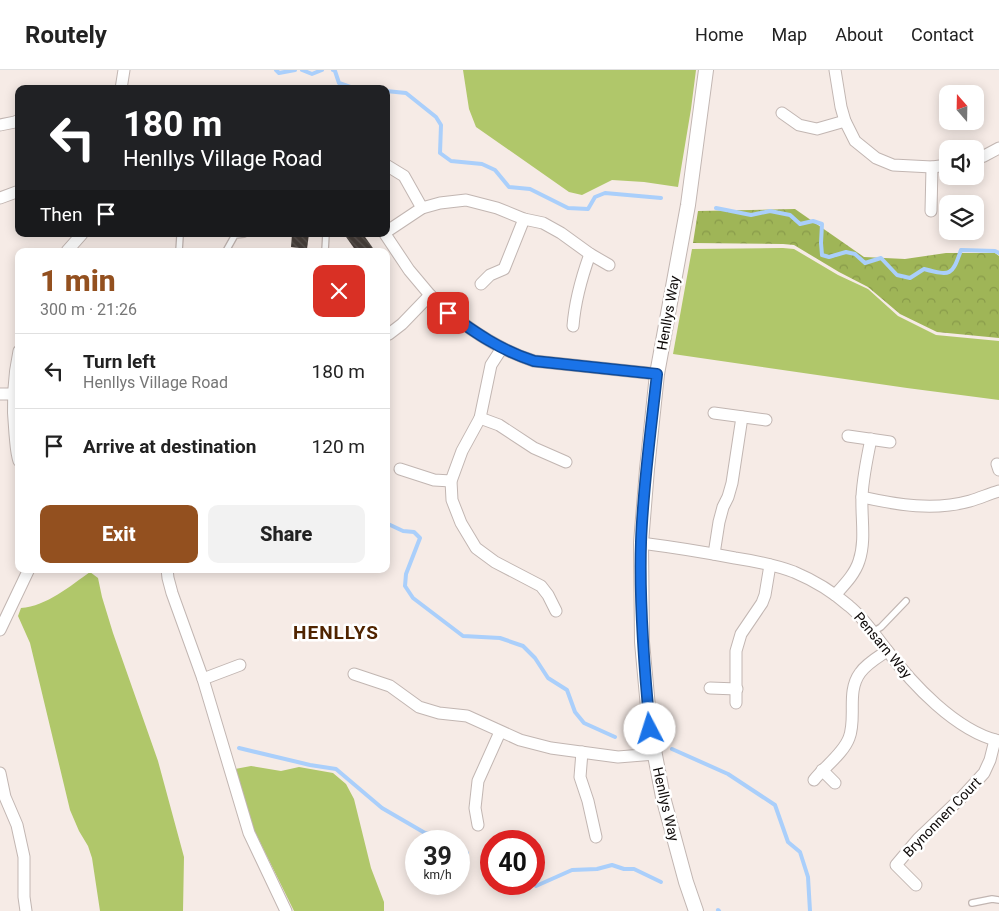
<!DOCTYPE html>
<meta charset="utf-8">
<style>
body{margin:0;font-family:Roboto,sans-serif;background:#f2f2f2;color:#222;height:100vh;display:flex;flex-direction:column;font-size:19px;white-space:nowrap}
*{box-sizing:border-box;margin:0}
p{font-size:16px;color:#767676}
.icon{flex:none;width:28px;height:28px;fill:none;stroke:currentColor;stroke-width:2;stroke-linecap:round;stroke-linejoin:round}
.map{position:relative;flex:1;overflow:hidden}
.drawer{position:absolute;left:15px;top:178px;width:375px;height:325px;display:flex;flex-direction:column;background:#fff;border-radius:10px;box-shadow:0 2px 12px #0003}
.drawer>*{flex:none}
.top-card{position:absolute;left:15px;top:15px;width:375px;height:152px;border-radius:10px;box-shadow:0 2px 12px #0003;background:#202124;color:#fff;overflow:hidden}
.needle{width:32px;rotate:340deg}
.tools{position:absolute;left:939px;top:15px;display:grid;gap:10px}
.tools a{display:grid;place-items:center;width:45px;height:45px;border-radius:10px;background:#fff;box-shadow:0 2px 12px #0003;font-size:25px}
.speed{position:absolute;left:405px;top:760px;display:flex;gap:10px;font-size:25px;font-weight:700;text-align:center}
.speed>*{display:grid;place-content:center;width:65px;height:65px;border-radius:50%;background:#fff;box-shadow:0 2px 12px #0003;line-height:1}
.speed small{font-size:12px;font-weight:400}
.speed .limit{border:8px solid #d22;background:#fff;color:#111}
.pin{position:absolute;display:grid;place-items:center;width:42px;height:42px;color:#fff;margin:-21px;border-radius:10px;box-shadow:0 2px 8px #0006}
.me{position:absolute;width:55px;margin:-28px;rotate:355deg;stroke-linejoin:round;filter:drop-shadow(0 0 4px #0008)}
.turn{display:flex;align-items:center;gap:18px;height:105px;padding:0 25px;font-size:22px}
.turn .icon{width:65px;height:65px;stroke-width:2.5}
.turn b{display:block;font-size:35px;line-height:42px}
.then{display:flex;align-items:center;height:48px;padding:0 25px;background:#0003;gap:10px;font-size:19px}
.round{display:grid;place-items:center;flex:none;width:52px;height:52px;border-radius:10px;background:#f2f2f2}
.summary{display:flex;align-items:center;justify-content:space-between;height:85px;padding:0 25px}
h1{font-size:30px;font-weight:800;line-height:38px;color:#93501f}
.action{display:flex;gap:10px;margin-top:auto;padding:10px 25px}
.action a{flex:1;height:58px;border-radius:10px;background:#93501f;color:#fff;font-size:20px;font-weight:800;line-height:58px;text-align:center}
.action a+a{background:#f2f2f2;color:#222}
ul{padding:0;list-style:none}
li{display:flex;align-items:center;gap:15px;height:75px;padding:0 25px;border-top:1px solid #e0e0e0}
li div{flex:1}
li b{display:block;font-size:19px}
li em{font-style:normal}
header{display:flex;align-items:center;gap:30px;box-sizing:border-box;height:70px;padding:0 25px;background:#fff;border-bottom:1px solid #e0e0e0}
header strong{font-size:24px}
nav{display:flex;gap:28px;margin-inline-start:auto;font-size:18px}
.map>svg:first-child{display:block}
.grass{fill:#b0c76a}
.forest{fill:url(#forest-crowns)}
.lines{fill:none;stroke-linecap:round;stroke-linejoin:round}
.stream{stroke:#aacffb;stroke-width:4}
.building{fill:url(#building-back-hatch)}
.service-casing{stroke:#c2b6b2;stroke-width:8}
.minor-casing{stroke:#c2b6b2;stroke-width:13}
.tertiary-casing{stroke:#c2b6b2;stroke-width:16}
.service{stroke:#fff;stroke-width:5.5}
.minor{stroke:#fff;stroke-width:11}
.tertiary{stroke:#fff;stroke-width:14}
.route-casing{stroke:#114b97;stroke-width:12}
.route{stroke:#1a73e8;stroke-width:9}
.labels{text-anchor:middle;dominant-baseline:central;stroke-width:5;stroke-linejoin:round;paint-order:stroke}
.street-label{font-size:14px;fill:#0e0a09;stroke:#fff}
.district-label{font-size:19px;font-weight:bold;letter-spacing:1px;fill:#502400;stroke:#fff}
</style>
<header>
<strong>Routely</strong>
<nav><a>Home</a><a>Map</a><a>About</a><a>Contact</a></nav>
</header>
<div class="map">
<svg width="999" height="841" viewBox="0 0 999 841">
<defs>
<pattern id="forest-crowns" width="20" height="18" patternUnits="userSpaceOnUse" patternTransform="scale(1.25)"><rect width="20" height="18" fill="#9fb557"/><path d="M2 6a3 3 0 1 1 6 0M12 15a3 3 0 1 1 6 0" fill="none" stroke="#889a4a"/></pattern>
<pattern id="building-back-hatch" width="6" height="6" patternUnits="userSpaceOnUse" patternTransform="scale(1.25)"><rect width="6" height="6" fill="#473f3a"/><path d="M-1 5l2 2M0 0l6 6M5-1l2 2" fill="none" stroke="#5d5753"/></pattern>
</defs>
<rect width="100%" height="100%" fill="#f6ebe6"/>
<g class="grass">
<path d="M463,0h233l-5,39 -13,78 -34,-5 -32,-2 -30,15 -13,-3 -93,-65 -7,-18z"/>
<path d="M783,178l11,1 44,26 30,14 30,27 38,19 63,6v59l-92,-12 -234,-34 19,-105z"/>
<path d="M90,502l8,6 4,19 11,36 45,128 26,96 -1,54h-83l-8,-53 -4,-12 -9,-15 -9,-21 -40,-167 -12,-27 3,-8c26,-2 49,-22 69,-36z"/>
<path d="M251,696l30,5 18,-4 34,6 13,11 8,15 17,69 13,34v9h-90l-41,-83 -18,-59z"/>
</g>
<path class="forest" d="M795,139l69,48 41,2 41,-6h49l4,3v82l-62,-6 -37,-18 -32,-27 -29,-15 -45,-27 -11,-1 -90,-1 5,-32z"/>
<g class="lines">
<g class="stream">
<path d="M276,0l3,3 16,-3"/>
<path d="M302,0l10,4 10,-4"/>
<path d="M333,0l2,1 4,12 17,6"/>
<path d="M386,21l20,2 30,24 5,8 -1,28 11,8 31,3 13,6 14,17 21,2 38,19 20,1 7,-12 10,-4 56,5"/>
<path d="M716,138l35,7 19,-4 20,4 10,9 13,-3 9,3 -1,19 1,12 7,2 17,-5 9,2 10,9 16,-5 16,17 13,3 14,-9c27,7 28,7 37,-19l34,1 4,2"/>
<path d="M386,453l17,8 11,1 6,6 -14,36 -1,12 8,12 50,38 37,2 23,8 12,12 13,20 19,12 8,22 9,11 31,14"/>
<path d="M239,678l71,17 26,4 46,39 43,25 26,6 4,2"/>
<path d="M672,679l56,25 47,31 13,37 12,10 8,25 2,34"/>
<path d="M459,774l8,9"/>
<path d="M536,816l36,-16 25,-1 15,-4 12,4h10l27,13"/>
<path d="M718,840l1,1"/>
</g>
</g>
<g class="building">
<path d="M292,164h17l-2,15 -16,-2z"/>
<path d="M344,164h19l12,17h-19z"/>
</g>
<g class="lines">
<defs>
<g id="service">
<path d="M179,181l1,-15"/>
<path d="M226,181l9,-16 9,-1"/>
<path d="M325,181l1,-17"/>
<path d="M873,562l8,-5 25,-26"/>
<path d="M972,833l20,-4 7,1"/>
</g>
<g id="minor">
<path d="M835,0l6,37 4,14 10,20 21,17 17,7 39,2 16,-2"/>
<path d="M121,19l3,-19"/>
<path d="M782,43l17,12 18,4 28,-8"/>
<path d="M0,55l15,-3 4,-2"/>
<path d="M975,89l9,-3 15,-8"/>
<path d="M386,95l18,11 18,32"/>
<path d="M0,128l19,-7"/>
<path d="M931,141l1,-44"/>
<path d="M386,162l36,-24 18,-5 26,-3 31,8 27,11 19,4 18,10 29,21 19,11"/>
<path d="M385,164l24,36 21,25"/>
<path d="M67,181l15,-17"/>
<path d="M481,214l9,-9 14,-6 20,-50"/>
<path d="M573,256c2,-26 8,-47 17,-72"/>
<path d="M386,265l3,-1 13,-10 28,-29c30,29 64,53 104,66l123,13"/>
<path d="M502,278l-11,17 -11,53 -18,33 -11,30 1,19 9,23 15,25 19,14 46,24 7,9 8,16"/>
<path d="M19,281c-6,28 -7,55 -4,83 1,9 1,18 4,27"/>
<path d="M0,324h13"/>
<path d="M714,343l52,7"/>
<path d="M480,348l19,7 35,23 32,14"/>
<path d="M848,366l42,6"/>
<path d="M997,394l2,6"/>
<path d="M400,399l34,11 17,1"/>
<path d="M862,427c36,8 72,14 108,4 10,-3 19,-7 29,-10"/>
<path d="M641,473c31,4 63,9 94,15 20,3 40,7 59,14 19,8 39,20 55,34 15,12 25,28 37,43 26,35 70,82 113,92"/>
<path d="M714,484l5,-32 4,-15 5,-10 4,-14 10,-66"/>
<path d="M167,499l1,9 4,15 31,86 46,154 37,78"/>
<path d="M835,525c9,-10 20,-21 24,-34 7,-21 2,-43 3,-65 1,-19 5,-38 9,-57"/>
<path d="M0,560l29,-61"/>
<path d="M354,604l36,12 29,21 20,6 28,3 53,24 31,8 67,9 37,-3"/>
<path d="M203,609l37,-14"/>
<path d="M710,618l27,1"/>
<path d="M736,633v-52l5,-17 21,-31 3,-8 5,-30"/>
<path d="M582,682l-2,25 8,24 8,36"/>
<path d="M822,700l13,13"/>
<path d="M0,703l5,24 12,28 7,32v40l2,14"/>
<path d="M814,710c10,-13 29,-26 35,-42 8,-20 -3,-46 11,-65 6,-9 18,-16 27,-22"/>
<path d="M478,755l-3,-17 3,-27 22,-49"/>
<path d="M916,815l-20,-20 22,-26 45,-43 21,-23 6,-13 5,-20"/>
</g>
<path id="tertiary" d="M696,841l-10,-29 -23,-85 -13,-68 -8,-87 -1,-99 6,-74 10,-95 31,-169 18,-135"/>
</defs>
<use href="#service" class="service-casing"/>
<use href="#minor" class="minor-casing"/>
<use href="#tertiary" class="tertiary-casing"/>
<use href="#service" class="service"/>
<use href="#minor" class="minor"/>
<use href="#tertiary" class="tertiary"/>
</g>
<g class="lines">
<defs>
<path id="route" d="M448,243c28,20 52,37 86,48l123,13c-6,56 -14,112 -16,168 -2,62 3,125 9,187"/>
</defs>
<use href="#route" class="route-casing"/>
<use href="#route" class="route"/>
</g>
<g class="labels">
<g class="street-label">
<text transform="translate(668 243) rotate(-80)">Henllys Way</text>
<text transform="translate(883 575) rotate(50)">Pensarn Way</text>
<text transform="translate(666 734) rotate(77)">Henllys Way</text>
<text transform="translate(942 747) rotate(-46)">Brynonnen Court</text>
</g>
<g class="district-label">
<text x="336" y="562">HENLLYS</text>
</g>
</g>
</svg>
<div class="tools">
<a><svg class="needle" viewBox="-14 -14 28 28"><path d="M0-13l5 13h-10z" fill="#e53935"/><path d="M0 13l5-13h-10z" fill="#767676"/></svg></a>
<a><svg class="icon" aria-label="sound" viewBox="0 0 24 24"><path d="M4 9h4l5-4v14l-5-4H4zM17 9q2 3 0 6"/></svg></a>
<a><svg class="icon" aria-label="layers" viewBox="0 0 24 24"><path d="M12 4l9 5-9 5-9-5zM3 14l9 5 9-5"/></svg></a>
</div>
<div class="speed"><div>39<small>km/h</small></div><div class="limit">40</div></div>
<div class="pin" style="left:448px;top:243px;background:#d93025"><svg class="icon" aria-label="arrive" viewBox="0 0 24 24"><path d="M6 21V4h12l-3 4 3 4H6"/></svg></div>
<svg class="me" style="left:650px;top:659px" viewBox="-20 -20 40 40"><circle r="19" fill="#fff"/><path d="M0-13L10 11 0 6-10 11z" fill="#1a73e8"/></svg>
<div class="top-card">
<div class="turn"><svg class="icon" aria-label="left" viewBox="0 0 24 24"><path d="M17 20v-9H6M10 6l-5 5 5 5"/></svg><div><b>180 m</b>Henllys Village Road</div></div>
<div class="then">Then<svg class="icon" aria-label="arrive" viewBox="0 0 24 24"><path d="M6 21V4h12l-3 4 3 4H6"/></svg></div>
</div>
<section class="drawer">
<div class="summary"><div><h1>1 min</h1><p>300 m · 21:26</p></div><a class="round" style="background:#d93025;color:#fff"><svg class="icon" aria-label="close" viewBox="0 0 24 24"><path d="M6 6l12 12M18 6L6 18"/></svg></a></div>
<ul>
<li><svg class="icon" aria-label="left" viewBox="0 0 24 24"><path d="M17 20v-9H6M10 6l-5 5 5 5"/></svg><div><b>Turn left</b><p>Henllys Village Road</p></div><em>180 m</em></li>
<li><svg class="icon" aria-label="arrive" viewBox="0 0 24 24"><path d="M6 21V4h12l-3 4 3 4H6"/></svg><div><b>Arrive at destination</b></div><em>120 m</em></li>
</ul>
<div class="action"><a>Exit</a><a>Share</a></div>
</section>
</div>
